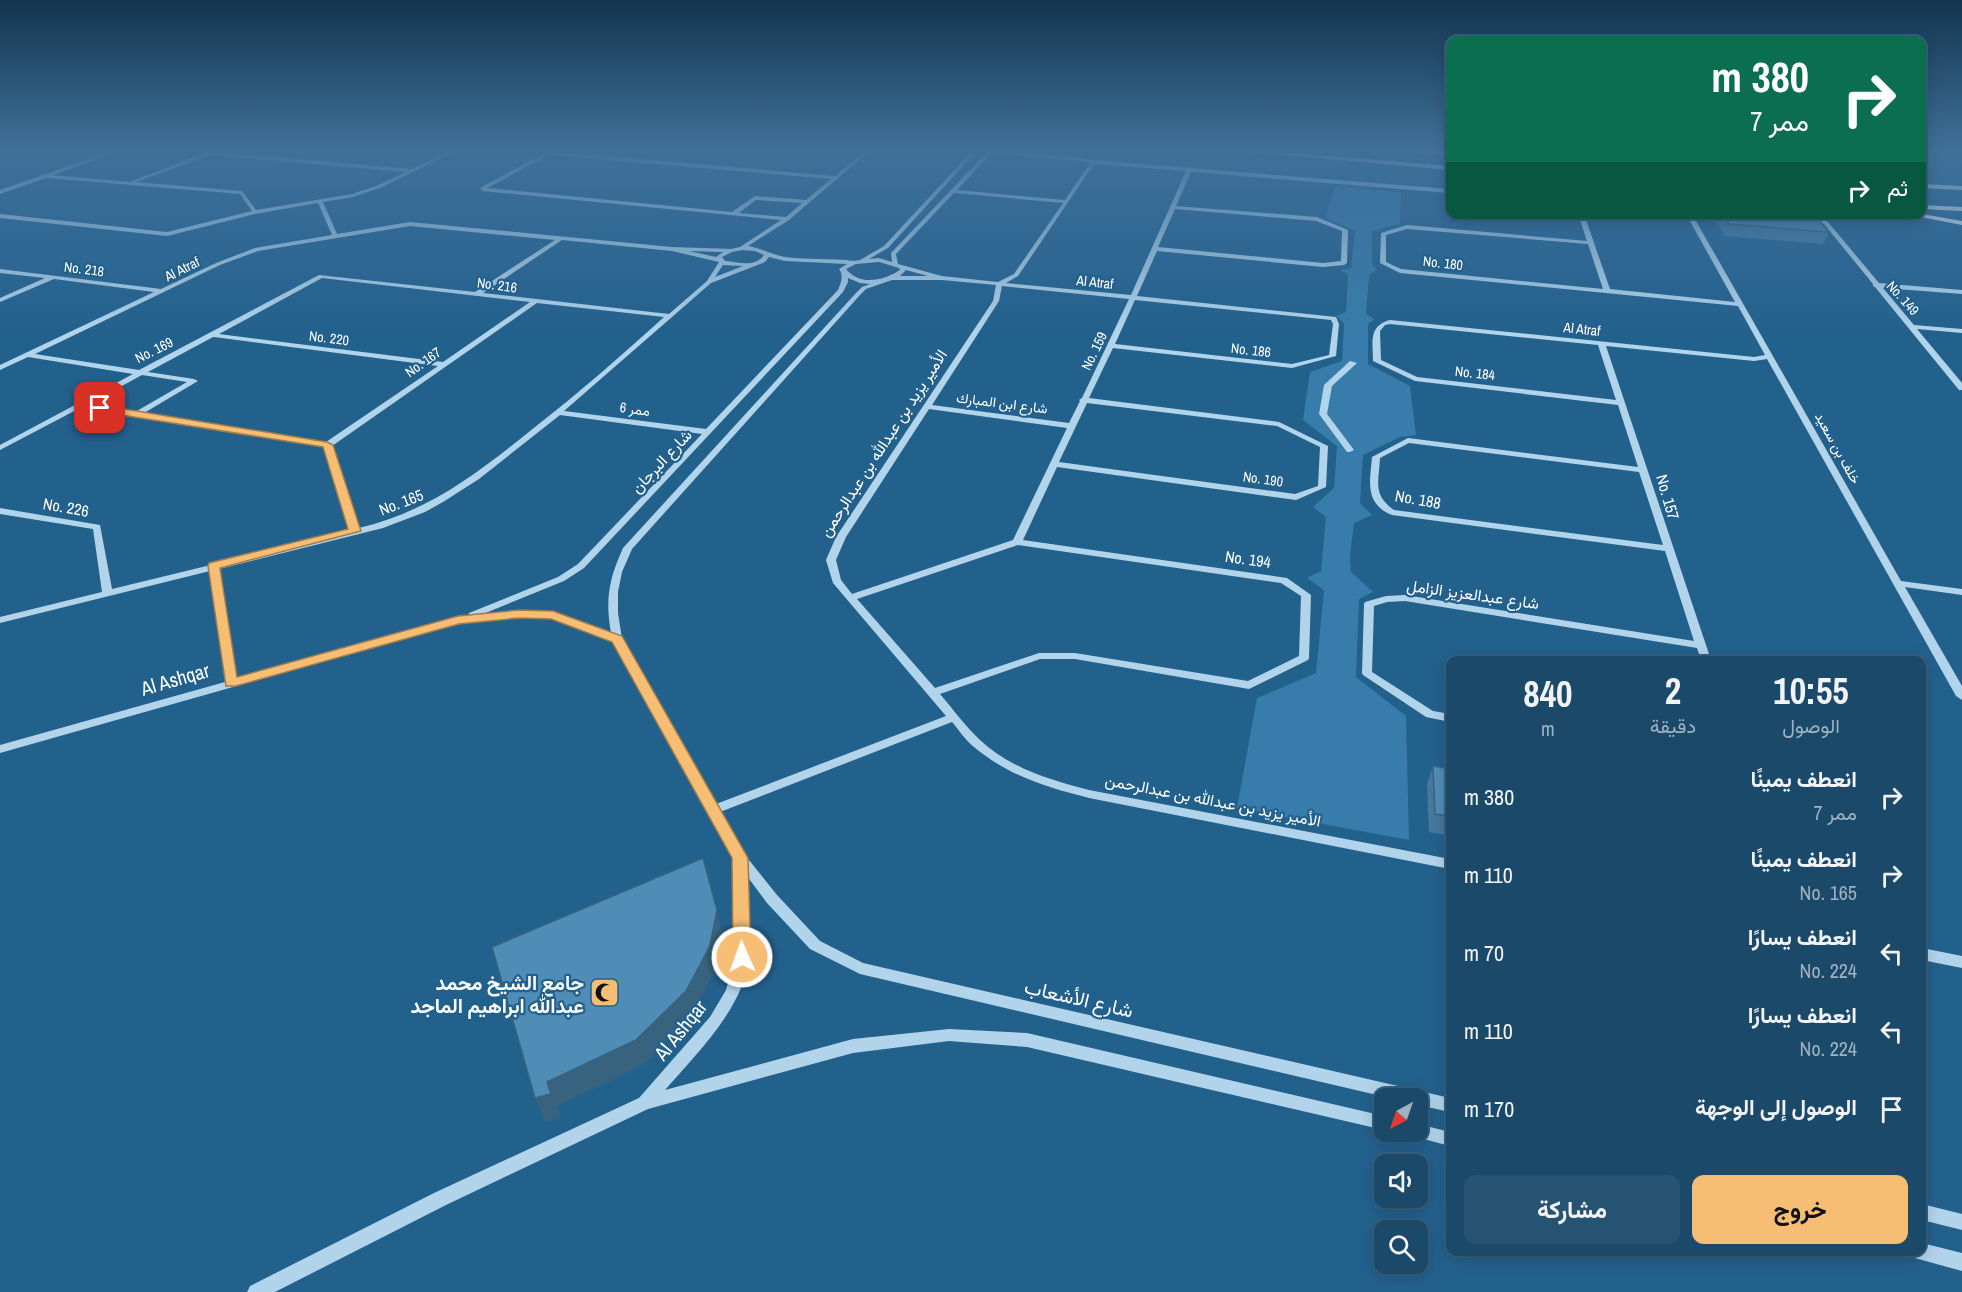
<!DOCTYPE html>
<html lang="ar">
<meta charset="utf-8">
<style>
body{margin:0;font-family:"Archivo Narrow",Vazirmatn,sans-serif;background:#275372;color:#f1f3f6;direction:rtl;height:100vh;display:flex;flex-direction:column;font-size:22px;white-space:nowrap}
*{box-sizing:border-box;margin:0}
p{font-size:20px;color:#9fb2c1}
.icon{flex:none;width:33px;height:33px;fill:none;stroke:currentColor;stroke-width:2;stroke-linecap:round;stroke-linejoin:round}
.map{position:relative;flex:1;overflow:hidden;direction:ltr}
.sheet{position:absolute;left:1446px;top:656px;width:480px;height:600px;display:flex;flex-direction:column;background:#1a496a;border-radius:12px;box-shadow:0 3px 15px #0003,0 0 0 2px #38617e;direction:rtl}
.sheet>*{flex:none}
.hud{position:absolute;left:1446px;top:36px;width:480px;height:183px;border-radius:12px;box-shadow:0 3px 15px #0003,0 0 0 2px #38617e;direction:rtl;background:#0b6e4f;color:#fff;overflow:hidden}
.needle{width:39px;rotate:220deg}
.fabs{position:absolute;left:1374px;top:1088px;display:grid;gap:12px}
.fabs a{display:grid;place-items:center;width:54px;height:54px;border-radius:12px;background:#1a496a;box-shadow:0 3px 15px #0003,0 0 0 2px #38617e;font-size:30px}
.pin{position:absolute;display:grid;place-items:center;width:51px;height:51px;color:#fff;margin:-26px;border-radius:12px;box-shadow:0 3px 9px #0006}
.me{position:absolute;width:66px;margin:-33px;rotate:358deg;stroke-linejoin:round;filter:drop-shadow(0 0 4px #0008)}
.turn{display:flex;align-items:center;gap:21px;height:126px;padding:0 18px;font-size:27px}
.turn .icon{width:78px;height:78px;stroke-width:2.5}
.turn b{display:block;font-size:42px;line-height:51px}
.then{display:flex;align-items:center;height:57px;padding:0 18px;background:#0003;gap:12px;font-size:22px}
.eta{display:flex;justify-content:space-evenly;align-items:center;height:102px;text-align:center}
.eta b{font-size:36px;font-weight:700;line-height:42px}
.action{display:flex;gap:12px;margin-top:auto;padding:12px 18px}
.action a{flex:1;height:69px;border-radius:12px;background:#f6bd74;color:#111;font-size:24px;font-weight:700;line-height:69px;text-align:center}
.action a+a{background:#275372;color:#f1f3f6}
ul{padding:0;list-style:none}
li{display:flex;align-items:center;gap:18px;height:78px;padding:0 18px}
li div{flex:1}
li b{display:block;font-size:22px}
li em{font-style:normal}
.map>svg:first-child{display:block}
.green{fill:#377caa}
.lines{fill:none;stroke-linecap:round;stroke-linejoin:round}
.minor{fill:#b1d4eb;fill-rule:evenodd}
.major{fill:#f6fbfe;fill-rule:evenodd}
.wall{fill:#45799d}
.shaded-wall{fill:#38637f}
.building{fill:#508db6;stroke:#38637f;stroke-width:1.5}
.route{fill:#f6bd74;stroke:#a07b4b;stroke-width:1.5}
.labels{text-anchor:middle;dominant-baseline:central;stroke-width:4.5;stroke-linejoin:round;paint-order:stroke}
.far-street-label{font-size:14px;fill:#fff;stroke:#23618d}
.street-label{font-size:16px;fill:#fff;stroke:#23618d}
.near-street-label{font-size:20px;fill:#fff;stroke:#23618d}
.near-poi-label{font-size:20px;font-weight:bold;fill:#fff;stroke:#23618d;text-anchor:end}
</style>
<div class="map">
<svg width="1962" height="1292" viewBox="0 0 1962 1292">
<rect width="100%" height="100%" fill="#23618d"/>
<path class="green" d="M1335,186l66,6 -1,32 -28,7v33l5,6 -8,5 -3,39 9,5 -7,5v40l42,22 6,49 -16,2 -37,18 -3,48 12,12 -18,8 -4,32 1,17 22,20 -14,7 -3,78 50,39 3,124 -172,-32 20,-110 59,-25 8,-83 -17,-12 14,-7 5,-54 -13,-10 21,-19 3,-42 -34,-26 7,-48 32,-11 2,-38 -8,-7 10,-4 2,-38 -8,-4 11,-2 4,-37 -30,-13z"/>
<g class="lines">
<g class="minor">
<path d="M111,151h7l-65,24 77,7 79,-31 202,18 39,-18h6l-76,37 -27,9 -30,5 14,32 73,-12 262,25 59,2 9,-2 41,-27 -298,-29 -3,-3 68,-37 287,25 30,-25h5l-81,69 -41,26c13,2 24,9 37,11 23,3 46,1 69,4l6,-1 24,-14 88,-95h5l-89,97 -19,11 10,-1 13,4 -1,-9 97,-102c34,0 71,2 105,9l357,29v4l-259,-21 -15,34 141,11 31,13 -1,33 -3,2 -21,2 -166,-16 -20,45 199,21 3,7 -3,32 -44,12 -179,-20 -24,50 190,24 49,24 -2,41 -30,13 -239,-33 -34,73 264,38 24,17 -2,63 -1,2 -59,29 -174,-30h-35l-100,35c13,15 25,32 40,46 30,28 70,40 109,50l361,69v10l-361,-71c-44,-11 -80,-22 -115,-51 -9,-7 -15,-17 -22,-25l-232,90 25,43 32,40 43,46 43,22 587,135v14l-32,-7v-7h-28l-530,-124 -50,-25 -43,-46 -20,-27c1,26 3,53 2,79 -3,51 -52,98 -84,135l188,-51 96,-10 78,4 357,83v14l-357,-83 -78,-6 -96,12 -205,56 -202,96 -171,87h-28l3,-6 184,-93 205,-95 71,-81 16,-27 9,-33 -1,-99 -121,-217 -61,-23 -33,-1 -60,6 -459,130v-8l225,-63 -15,-111 -210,52v-6l102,-25 -9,-63 -93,-15v-6l100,17 12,64 238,-58 -26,-84 -244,-39 -80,42v-5l133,-71 -105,-17 -28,13v-5l154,-73 -100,-13 -54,23v-4l45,-20 -45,-5v-4l161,20 55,-26 39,-15 77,-13 -14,-32 -63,11 -88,22 -167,-18v-4l167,18 85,-21 -12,-17 -194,-16 -46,16v-4zM992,153l88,8 10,2 -25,37 -108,-10zM210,155l196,17 -30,14 -24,8 -96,16 -14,-19 -106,-9zM549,155l282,24 -25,21 -51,-4 -23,16 -245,-24zM1094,164l92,7 -55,124 -125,-12 12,-7zM954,193l109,10 -49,71 -16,8 -56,-6 -44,-12 -2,-10zM756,200l46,3 -16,14 -47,-4zM1175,209l141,12 26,10 -1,30 -18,2 -165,-16zM410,226l145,14 -80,52 -156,-17 -180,95 -104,-16 185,-89 38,-14zM562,240l110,11 47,11 -12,19 -38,33 -186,-21zM743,250l12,1 9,4c-9,13 -26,7 -39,6l-3,-4 10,-5zM689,251l34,1 -7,5zM769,257l16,4 62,3 -8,5c5,6 2,14 -1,21l-132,139 -142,-18 147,-128 54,-21zM879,262l20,6 1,2c-17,11 -40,16 -54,-1l10,-5zM723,265l20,1 -28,11zM906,270l22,6h-28zM322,278l208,24 -87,60 -224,-28zM848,278l12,5 10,1 -8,3 -6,6 -233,255c-14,31 -18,51 -12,85l-58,-21 -34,-1 -36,3 81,-33 20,-13 259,-276 5,-10zM892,280h50l54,5 -3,16 -157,236 -10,23 7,23 113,133 -230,88 -94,-165 -4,-26v-21l4,-20 10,-23 228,-254 6,-6zM1002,286l127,13 -47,99 -3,2 1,1 -11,22 -137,-18 67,-104zM1135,300l196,20 2,4 -4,31 -37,9 -177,-20zM537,303l127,14c-42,38 -84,75 -129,110 -56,45 -105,84 -176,101l-27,-82zM213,337h1l224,29 -112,76 -182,-29 54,-32 -4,-2 -46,-7zM142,375l45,7 -52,30 -48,-7zM1087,403l190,23 43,21 -2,39 -23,8 -236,-32zM929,409l138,19 -54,112 -161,54 -11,-14 -5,-20 10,-23zM560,415l142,19 -124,130 -20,13 -89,36v3l-15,2 -218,61 -17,-110 164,-41 42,-16 18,-10 36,-23zM1018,545l263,38 20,13 -2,60 -51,25 -173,-28h-36l-104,35 -78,-89z"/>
<path d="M1578,214h6l26,75 125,13 -49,-88h6l209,367 61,8v6l-57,-8 57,99v14l-6,-4 -189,-337 -13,2 -148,-15 105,314h-10l-4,-12 -292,-47 -18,1 -13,4 -2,66 61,39 17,3v8l-24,-5 -63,-42 -1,-2 2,-69 1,-2 21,-6 19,-1 289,46 -29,-90 -273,-36c-28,-11 -22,-34 -20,-58l36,-19 230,29 -20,-62 -203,-24 -42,-20c0,-19 -5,-35 17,-41l364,37 11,-2 -27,-49 -338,-33 -20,-10 1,-30 26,-8 180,16zM1407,229l181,15 15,45 -202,-20 -15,-7v-27zM1390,324l208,21 18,55 -199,-23 -36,-17 -1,-29 5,-6zM1409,443l230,29 24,73 -269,-35c-22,-15 -15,-29 -14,-52z"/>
<path d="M1779,214l31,1 18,7 51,61 83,7v4l-79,-6 31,37 48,4v4l-45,-4 45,54v7h-3l-84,-103 -2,-1v-2l-49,-60 -15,-5z"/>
<path d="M1350,361l7,2 -25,23 -5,28 27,36 -4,2h-3l-28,-38 5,-29z"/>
<path d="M1922,948l40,8v12l-40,-8z"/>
<path d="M1418,1124l32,8v14l-38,-10 -2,-5h8z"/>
<path d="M1922,1204l40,10v16l-40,-10z"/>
<path d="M1922,1243l40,10v18l-51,-14 -3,-6h14z"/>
</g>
<g class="major">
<path d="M1238,151h31l181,15v4z"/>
<path d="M1413,151h37v4l-34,-2z"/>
<path d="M1922,184l40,2v4l-40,-2z"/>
<path d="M1922,205l40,2v4l-40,-2z"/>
<path d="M1905,214h17l40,7v4z"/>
</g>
</g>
<g class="wall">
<path d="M1712,214h102l15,18 -6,12 -98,-8z"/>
<path d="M1433,766l17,3v67l-21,-4 -2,-48z"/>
</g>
<path class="shaded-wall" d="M717,910l5,24 -7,36 -23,45 -49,50 -86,41 4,12 -16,4 -10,-24 12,-16z"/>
<g class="building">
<path d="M1724,214h90l15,18 -100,-8z"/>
<path d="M1433,766l17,3v47l-15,-2z"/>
<path d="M703,858l14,52 -7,36 -24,45 -50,49 -89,42 4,12 -16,4 -43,-151z"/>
</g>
<linearGradient id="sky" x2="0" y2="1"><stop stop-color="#13354e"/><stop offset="0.45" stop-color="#3f709a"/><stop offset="1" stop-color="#3f709a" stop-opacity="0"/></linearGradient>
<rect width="1962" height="332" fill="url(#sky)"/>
<path class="route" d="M100,405l227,37 6,3 28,86 -141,37 17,109 221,-61 61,-6 34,1 69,25 126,222 3,99 -3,5 -6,2 -6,-2 -3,-5 -1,-99 -120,-216 -61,-23 -32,-1 -60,6 -223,62h-10l-18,-120 1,-3 139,-34 -25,-82 -227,-36 -1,-3z"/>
<defs>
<symbol id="mosque-square" viewBox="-11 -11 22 22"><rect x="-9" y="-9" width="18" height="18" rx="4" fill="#f6bd74" stroke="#23618d"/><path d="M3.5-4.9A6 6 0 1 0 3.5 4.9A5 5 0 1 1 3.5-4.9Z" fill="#111"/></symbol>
</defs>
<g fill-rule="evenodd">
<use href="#mosque-square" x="588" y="976" width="33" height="33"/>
</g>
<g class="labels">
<g class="far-street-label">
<text transform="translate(1443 263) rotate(6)">No. 180</text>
<text transform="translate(84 269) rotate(7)">No. 218</text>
<text transform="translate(182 269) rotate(-27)">Al Atraf</text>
<text transform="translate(1095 282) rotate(6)">Al Atraf</text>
<text transform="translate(497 285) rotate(8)">No. 216</text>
<text transform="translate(1903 298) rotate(48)">No. 149</text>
<text transform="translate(1582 329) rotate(6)">Al Atraf</text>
<text transform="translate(329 338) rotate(7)">No. 220</text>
<text transform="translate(154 350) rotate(-27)">No. 169</text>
<text transform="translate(1251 350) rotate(6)">No. 186</text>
<text transform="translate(1094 351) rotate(-64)">No. 159</text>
<text transform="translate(423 362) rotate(-35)">No. 167</text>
<text transform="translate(1475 373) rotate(6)">No. 184</text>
<text transform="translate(1002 403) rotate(7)">شارع ابن المبارك</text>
<text transform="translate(635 409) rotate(8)">ممر 6</text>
<text transform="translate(1838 448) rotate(61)">خلف بن سعيد</text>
<text transform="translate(1263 479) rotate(8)">No. 190</text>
</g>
<g class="street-label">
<text transform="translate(883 443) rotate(-57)">الأمير يزيد بن عبدالله بن عبدالرحمن</text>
<text transform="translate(661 461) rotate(-47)">شارع البرجان</text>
<text transform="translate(1668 497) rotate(74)">No. 157</text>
<text transform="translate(1418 499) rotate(10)">No. 188</text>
<text transform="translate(401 502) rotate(-21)">No. 165</text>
<text transform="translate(66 507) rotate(10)">No. 226</text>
<text transform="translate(1248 559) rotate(8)">No. 194</text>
<text transform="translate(1473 594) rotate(8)">شارع عبدالعزيز الزامل</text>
<text transform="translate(1213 800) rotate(11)">الأمير يزيد بن عبدالله بن عبدالرحمن</text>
</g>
<g class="near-street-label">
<text transform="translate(175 679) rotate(-16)">Al Ashqar</text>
<text transform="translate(1079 998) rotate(13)">شارع الأشعاب</text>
<text transform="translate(680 1030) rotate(-51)">Al Ashqar</text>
</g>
<g class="near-poi-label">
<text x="584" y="982">جامع الشيخ محمد<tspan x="584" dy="23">عبدالله ابراهيم الماجد</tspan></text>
</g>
</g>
</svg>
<div class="fabs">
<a><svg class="needle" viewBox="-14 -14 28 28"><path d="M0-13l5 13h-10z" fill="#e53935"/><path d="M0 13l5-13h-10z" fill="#9fb2c1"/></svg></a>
<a><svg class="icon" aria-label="sound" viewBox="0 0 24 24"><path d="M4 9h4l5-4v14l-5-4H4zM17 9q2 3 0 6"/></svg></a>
<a><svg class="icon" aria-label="search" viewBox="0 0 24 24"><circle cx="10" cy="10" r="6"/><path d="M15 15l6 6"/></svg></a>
</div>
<div class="pin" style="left:100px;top:408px;background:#d93025"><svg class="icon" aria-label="arrive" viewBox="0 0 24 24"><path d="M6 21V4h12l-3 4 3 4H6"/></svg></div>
<svg class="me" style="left:742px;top:957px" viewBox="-20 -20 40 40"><circle r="17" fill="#f6bd74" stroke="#fff" stroke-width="3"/><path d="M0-11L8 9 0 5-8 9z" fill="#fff"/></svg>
<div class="hud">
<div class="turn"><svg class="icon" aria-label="right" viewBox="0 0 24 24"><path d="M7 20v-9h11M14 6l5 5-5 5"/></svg><div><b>380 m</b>ممر 7</div></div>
<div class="then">ثم<svg class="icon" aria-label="right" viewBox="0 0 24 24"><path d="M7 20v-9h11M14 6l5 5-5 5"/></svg></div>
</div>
<section class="sheet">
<div class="eta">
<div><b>10:55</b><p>الوصول</p></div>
<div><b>2</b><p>دقيقة</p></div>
<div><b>840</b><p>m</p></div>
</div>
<ul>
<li><svg class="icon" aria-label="right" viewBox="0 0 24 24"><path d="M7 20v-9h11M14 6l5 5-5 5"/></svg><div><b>انعطف يمينًا</b><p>ممر 7</p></div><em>380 m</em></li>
<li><svg class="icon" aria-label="right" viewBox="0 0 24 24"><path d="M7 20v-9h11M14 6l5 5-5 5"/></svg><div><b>انعطف يمينًا</b><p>No. 165</p></div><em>110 m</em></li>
<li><svg class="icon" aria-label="left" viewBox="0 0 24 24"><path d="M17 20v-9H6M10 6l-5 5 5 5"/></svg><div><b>انعطف يسارًا</b><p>No. 224</p></div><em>70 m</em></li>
<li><svg class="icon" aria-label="left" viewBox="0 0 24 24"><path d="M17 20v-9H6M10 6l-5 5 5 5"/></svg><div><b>انعطف يسارًا</b><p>No. 224</p></div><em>110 m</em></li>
<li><svg class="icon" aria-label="arrive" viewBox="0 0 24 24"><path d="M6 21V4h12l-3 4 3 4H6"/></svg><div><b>الوصول إلى الوجهة</b></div><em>170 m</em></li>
</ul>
<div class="action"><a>خروج</a><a>مشاركة</a></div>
</section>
</div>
